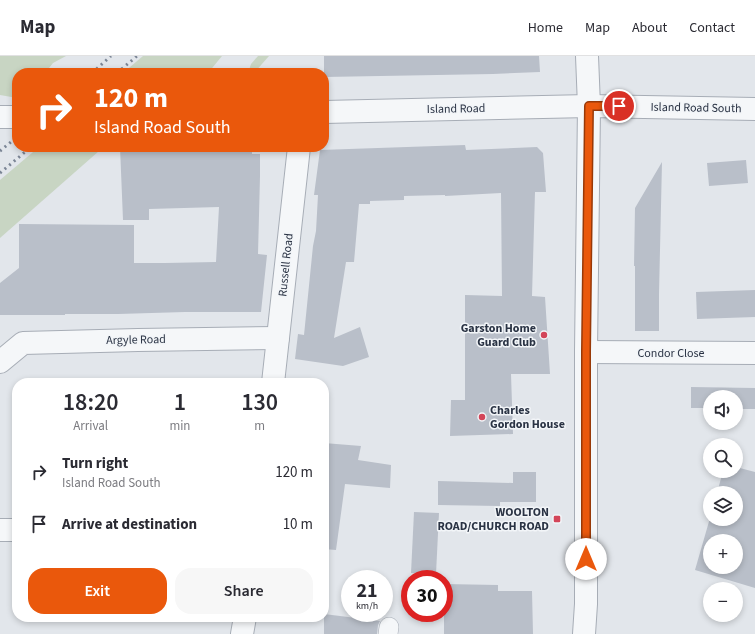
<!DOCTYPE html>
<meta charset="utf-8">
<style>
body{margin:0;font-family:"Source Sans 3",sans-serif;background:#f7f7f7;color:#2b2b33;height:100vh;display:flex;flex-direction:column;font-size:15px;white-space:nowrap}
*{box-sizing:border-box;margin:0}
p{font-size:13px;color:#7c7c81}
.icon{flex:none;width:22px;height:22px;fill:none;stroke:currentColor;stroke-width:2;stroke-linecap:round;stroke-linejoin:round}
.map{position:relative;flex:1;overflow:hidden}
.panel{position:absolute;left:12px;top:322px;width:317px;height:244px;display:flex;flex-direction:column;background:#fff;border-radius:16px;box-shadow:0 2px 6px #0003}
.panel>*{flex:none}
.hud{position:absolute;left:12px;top:12px;width:317px;height:84px;border-radius:16px;box-shadow:0 2px 6px #0003;background:#ea580c;color:#fff;overflow:hidden}
.controls{position:absolute;left:703px;top:334px;display:grid;gap:8px}
.controls a{display:grid;place-items:center;width:40px;height:40px;border-radius:50%;background:#fff;box-shadow:0 2px 6px #0003;font-size:20px}
.speed{position:absolute;left:341px;top:514px;display:flex;gap:8px;font-size:20px;font-weight:700;text-align:center}
.speed>*{display:grid;place-content:center;width:52px;height:52px;border-radius:50%;background:#fff;box-shadow:0 2px 6px #0003;line-height:1}
.speed small{font-size:10px;font-weight:400}
.speed .limit{border:6px solid #d22;background:#fff;color:#111}
.pin{position:absolute;display:grid;place-items:center;width:34px;height:34px;color:#fff;margin:-17px;border:2px solid #fff;border-radius:50%;box-shadow:0 1px 4px #0007}
.me{position:absolute;width:44px;margin:-22px;rotate:0deg;stroke-linejoin:round;filter:drop-shadow(0 0 3px #0008)}
.turn{display:flex;align-items:center;gap:14px;height:84px;padding:0 16px;font-size:18px}
.turn .icon{width:52px;height:52px;stroke-width:2.5}
.turn b{display:block;font-size:28px;line-height:34px}
.eta{display:flex;justify-content:space-evenly;align-items:center;height:68px;text-align:center}
.eta b{font-size:24px;font-weight:600;line-height:28px}
.primary-button{display:flex;gap:8px;margin-top:auto;padding:8px 16px}
.primary-button a{flex:1;height:46px;border-radius:16px;background:#ea580c;color:#fff;font-size:16px;font-weight:600;line-height:46px;text-align:center}
.primary-button a+a{background:#f7f7f7;color:#2b2b33}
ul{padding:0;list-style:none}
li{display:flex;align-items:center;gap:12px;height:52px;padding:0 16px}
li div{flex:1}
li b{display:block;font-size:15px}
li em{font-style:normal}
header{display:flex;align-items:center;gap:24px;box-sizing:border-box;height:56px;padding:0 20px;background:#fff;border-bottom:1px solid #e1e1e2}
header strong{font-size:19px}
nav{display:flex;gap:22px;margin-inline-start:auto;font-size:14px}
.map>svg:first-child{display:block}
.green{fill:#c8d5c3}
.building{fill:#b9bfc9;fill-rule:evenodd}
.lines{fill:none;stroke-linecap:round;stroke-linejoin:round}
.pedestrian-casing{stroke:#a7adb6;stroke-width:20}
.minor-casing{stroke:#a7adb6;stroke-width:24}
.pedestrian{stroke:#f5f7f9;stroke-width:19}
.minor{stroke:#f5f7f9;stroke-width:22}
.rail{stroke:#7b8595;stroke-width:3;stroke-dasharray:2 4;stroke-linecap:butt}
.route-casing{stroke:#983908;stroke-width:10}
.route{stroke:#ea580c;stroke-width:7}
.poi-dot{fill:#d34559;stroke:#f2f5f8;stroke-width:1.5}
.labels{text-anchor:middle;dominant-baseline:central;stroke-width:3;stroke-linejoin:round;paint-order:stroke}
.street-label{font-size:12px;fill:#2a3344;stroke:#f2f5f8}
.poi-label{font-size:12px;font-weight:bold;fill:#2a3344;stroke:#f2f5f8;text-anchor:end}
</style>
<header>
<strong>Map</strong>
<nav><a>Home</a><a>Map</a><a>About</a><a>Contact</a></nav>
</header>
<div class="map">
<svg width="755" height="578" viewBox="0 0 755 578">
<rect width="100%" height="100%" fill="#e2e6eb"/>
<g class="green">
<path d="M0,0h66l-13,7 -8,10h-28v25l-17,-3z"/>
<path d="M143,0h79l-14,17h-85z"/>
<path d="M258,0h11l-15,17h-6l3,-9z"/>
<path d="M39,91h60v4l-99,87v-58z"/>
</g>
<g class="building">
<path d="M324,0h215l1,16 -47,2 -169,3z"/>
<path d="M465,89l1,5 71,-3 6,6 3,39h-11l-3,104 13,1 5,77h-39l2,60 -63,2 1,-36h14v-105l37,1 -1,-103 -56,3v-1l-41,1v4l-34,1v3h-11l-5,58h-8l-12,76 26,-11 9,30 -26,9 -48,-7 3,-25 6,1 9,-89 3,-15 2,-36h-4l6,-45z"/>
<path d="M120,91h20v2l45,-2h67v7h8v22l-2,78 9,1 -6,57h-76l-67,2h-53v1h-65v-32l19,-15v-44l115,1v38h31l51,-1 3,-55 -70,2v11h-26z"/>
<path d="M746,104l2,23 -39,3 -2,-23z"/>
<path d="M662,106l-3,132v37h-24v-65h-1l1,-58z"/>
<path d="M755,234v27l-58,2 -1,-27z"/>
<path d="M691,331l64,1v21h-19v-12h-26v11h-19z"/>
<path d="M324,387l37,3 -3,14 33,5 -1,23 -45,-4 -9,66 -12,-1z"/>
<path d="M736,411l19,5v116l-60,-18 15,-52v1h26v-26h-19l6,-22h13zM710,485h26v26h-26z"/>
<path d="M513,416h23v30h-36v4l-62,-1v-24l75,2z"/>
<path d="M414,456l25,1 -3,61 -25,-1z"/>
<path d="M444,528l54,1v6h34l1,43h-89z"/>
<path d="M324,558l56,7 -2,4 -1,9h-53z"/>
</g>
<g class="lines">
<defs>
<path id="pedestrian" d="M388,578l1,-7"/>
<g id="minor">
<path d="M324,56l265,-6 166,3"/>
<path d="M0,61h17"/>
<path d="M586,296l169,1"/>
<path d="M0,306l23,-19 115,-3 140,-2"/>
<path d="M273,327l26,-236"/>
<path d="M0,474h17"/>
<path d="M242,578l3,-17"/>
<path d="M584,578l2,-30v-252l3,-246 -2,-50"/>
</g>
</defs>
<use href="#pedestrian" class="pedestrian-casing"/>
<use href="#minor" class="minor-casing"/>
<use href="#pedestrian" class="pedestrian"/>
<use href="#minor" class="minor"/>
<g class="rail">
<path d="M92,17l19,-17"/>
<path d="M117,17l20,-17"/>
<path d="M0,95l17,-14"/>
<path d="M0,117l31,-26"/>
</g>
</g>
<g class="lines">
<defs>
<path id="route" d="M586,503v-207l3,-246h30"/>
</defs>
<use href="#route" class="route-casing"/>
<use href="#route" class="route"/>
</g>
<g class="poi-dot">
<circle cx="544" cy="279" r="4"/>
<circle cx="482" cy="361" r="4"/>
<rect x="553" y="459" width="8" height="8" rx="2"/>
</g>
<g class="labels">
<g class="street-label">
<text transform="translate(696 52) rotate(1)">Island Road South</text>
<text transform="translate(456 53) rotate(-1)">Island Road</text>
<text transform="translate(286 209) rotate(-84)">Russell Road</text>
<text transform="translate(136 284) rotate(-1)">Argyle Road</text>
<text x="671" y="297">Condor Close</text>
</g>
<g class="poi-label">
<text x="536" y="272">Garston Home<tspan x="536" dy="14">Guard Club</tspan></text>
<text x="490" y="354" text-anchor="start">Charles<tspan x="490" dy="14">Gordon House</tspan></text>
<text x="549" y="456">WOOLTON<tspan x="549" dy="14">ROAD/CHURCH ROAD</tspan></text>
</g>
</g>
</svg>
<div class="controls">
<a><svg class="icon" aria-label="sound" viewBox="0 0 24 24"><path d="M4 9h4l5-4v14l-5-4H4zM17 9q2 3 0 6"/></svg></a>
<a><svg class="icon" aria-label="search" viewBox="0 0 24 24"><circle cx="10" cy="10" r="6"/><path d="M15 15l6 6"/></svg></a>
<a><svg class="icon" aria-label="layers" viewBox="0 0 24 24"><path d="M12 4l9 5-9 5-9-5zM3 14l9 5 9-5"/></svg></a>
<a>+</a>
<a>−</a>
</div>
<div class="speed"><div>21<small>km/h</small></div><div class="limit">30</div></div>
<div class="pin" style="left:619px;top:50px;background:#d93025"><svg class="icon" aria-label="arrive" viewBox="0 0 24 24"><path d="M6 21V4h12l-3 4 3 4H6"/></svg></div>
<svg class="me" style="left:586px;top:503px" viewBox="-20 -20 40 40"><circle r="19" fill="#fff"/><path d="M0-13L10 11 0 6-10 11z" fill="#ea580c"/></svg>
<div class="hud">
<div class="turn"><svg class="icon" aria-label="right" viewBox="0 0 24 24"><path d="M7 20v-9h11M14 6l5 5-5 5"/></svg><div><b>120 m</b>Island Road South</div></div>
</div>
<section class="panel">
<div class="eta">
<div><b>18:20</b><p>Arrival</p></div>
<div><b>1</b><p>min</p></div>
<div><b>130</b><p>m</p></div>
</div>
<ul>
<li><svg class="icon" aria-label="right" viewBox="0 0 24 24"><path d="M7 20v-9h11M14 6l5 5-5 5"/></svg><div><b>Turn right</b><p>Island Road South</p></div><em>120 m</em></li>
<li><svg class="icon" aria-label="arrive" viewBox="0 0 24 24"><path d="M6 21V4h12l-3 4 3 4H6"/></svg><div><b>Arrive at destination</b></div><em>10 m</em></li>
</ul>
<div class="primary-button"><a>Exit</a><a>Share</a></div>
</section>
</div>
